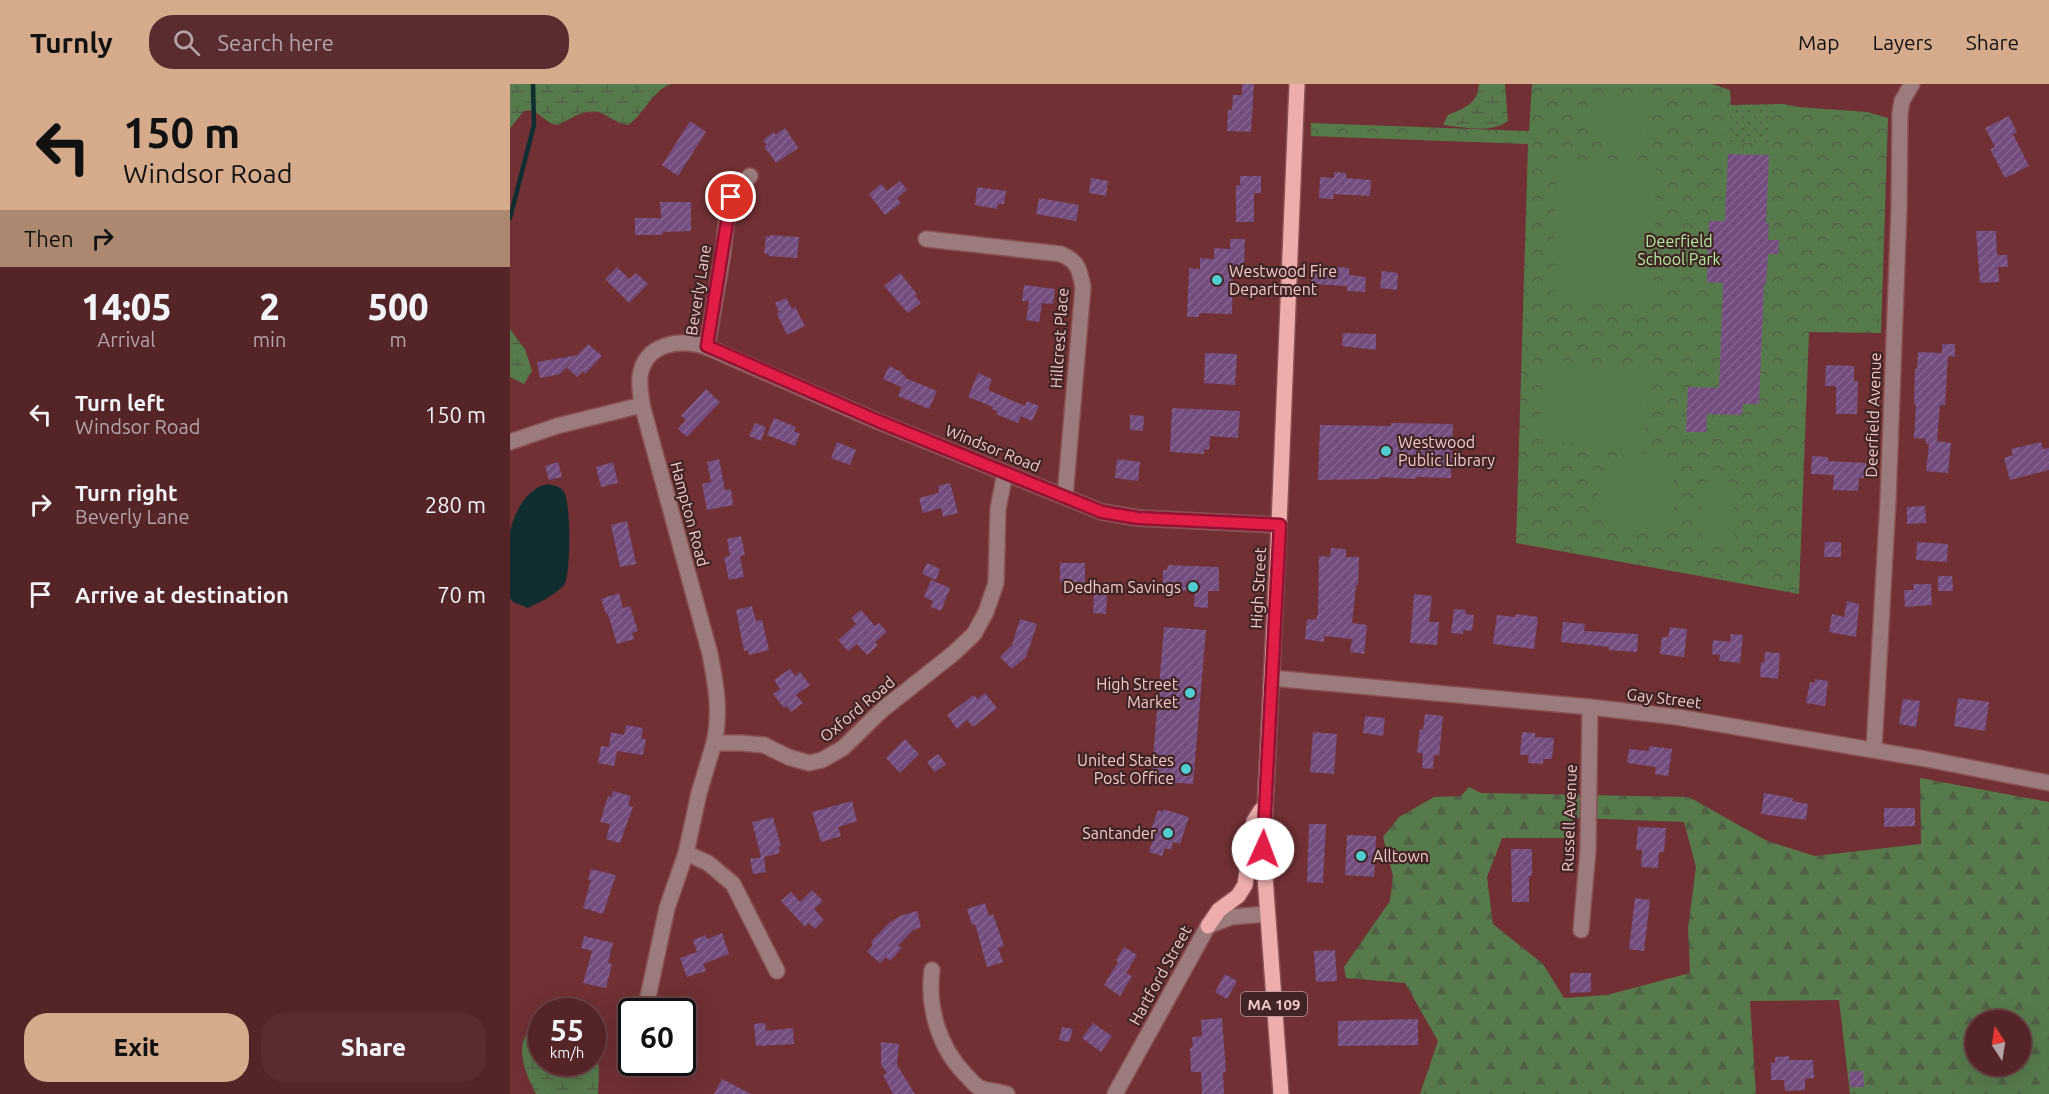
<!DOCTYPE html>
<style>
body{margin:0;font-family:Ubuntu,sans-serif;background:#5a2c2f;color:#f1f3f6;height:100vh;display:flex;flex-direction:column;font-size:22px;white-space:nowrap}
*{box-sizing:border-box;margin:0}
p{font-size:20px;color:#b5a4a7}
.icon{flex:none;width:33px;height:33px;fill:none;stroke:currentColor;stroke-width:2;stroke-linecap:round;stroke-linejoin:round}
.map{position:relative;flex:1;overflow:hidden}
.drawer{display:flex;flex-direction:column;background:#542427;width:510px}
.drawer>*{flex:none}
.hud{background:#d6ab8b;color:#111;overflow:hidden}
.needle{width:39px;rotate:348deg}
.fabs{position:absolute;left:1455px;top:926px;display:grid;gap:12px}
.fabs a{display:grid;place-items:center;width:66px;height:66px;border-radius:50%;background:#542427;box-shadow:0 6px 24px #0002,0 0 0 2px #6a4144;font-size:30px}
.speed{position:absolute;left:18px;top:914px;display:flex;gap:12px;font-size:30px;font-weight:700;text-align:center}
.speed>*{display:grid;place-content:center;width:78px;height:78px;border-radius:50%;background:#542427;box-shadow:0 6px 24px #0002,0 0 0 2px #6a4144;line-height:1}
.speed small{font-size:15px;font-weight:400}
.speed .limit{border:3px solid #111;border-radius:9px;background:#fff;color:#111}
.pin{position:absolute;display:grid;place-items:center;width:51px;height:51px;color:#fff;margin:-26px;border:3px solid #fff;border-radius:50%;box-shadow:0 2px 6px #0007}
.me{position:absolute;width:66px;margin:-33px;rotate:2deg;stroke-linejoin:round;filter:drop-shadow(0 0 4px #0008)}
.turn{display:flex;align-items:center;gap:21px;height:126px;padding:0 24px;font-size:27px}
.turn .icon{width:78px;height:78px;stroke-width:2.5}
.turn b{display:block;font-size:42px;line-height:51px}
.then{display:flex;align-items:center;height:57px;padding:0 24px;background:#0003;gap:12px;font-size:22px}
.eta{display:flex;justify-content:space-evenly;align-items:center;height:102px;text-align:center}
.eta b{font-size:36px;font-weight:800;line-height:42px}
.button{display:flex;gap:12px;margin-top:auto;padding:12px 24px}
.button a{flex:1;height:69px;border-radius:24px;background:#d6ab8b;color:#111;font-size:24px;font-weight:800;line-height:69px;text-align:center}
.button a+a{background:#5a2c2f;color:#f1f3f6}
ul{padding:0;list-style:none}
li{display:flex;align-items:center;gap:18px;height:90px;padding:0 24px}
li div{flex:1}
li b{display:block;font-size:22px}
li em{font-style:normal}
header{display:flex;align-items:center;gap:36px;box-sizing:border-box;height:84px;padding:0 30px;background:#d6ab8b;color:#111}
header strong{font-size:28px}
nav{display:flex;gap:33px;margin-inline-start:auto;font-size:21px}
.search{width:420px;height:54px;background:#5a2c2f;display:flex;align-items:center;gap:15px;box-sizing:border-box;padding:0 21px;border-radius:24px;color:#b5a4a7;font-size:22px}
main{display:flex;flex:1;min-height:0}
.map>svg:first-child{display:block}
.forest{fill:url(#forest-firs);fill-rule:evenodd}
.wetland{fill:url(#wetland-marsh)}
.park{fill:url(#park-crowns)}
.garden{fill:url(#garden-dots)}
.pitch{fill:#577a4d}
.water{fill:#102e2f}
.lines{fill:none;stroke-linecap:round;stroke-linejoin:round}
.stream{stroke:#102e2f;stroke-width:4.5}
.building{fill:url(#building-hatch)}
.minor-casing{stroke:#8a4f52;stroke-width:18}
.major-casing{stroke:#8a4f52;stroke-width:18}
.minor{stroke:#9b7b7b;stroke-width:15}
.major{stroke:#edadad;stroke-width:15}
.route-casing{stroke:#92132f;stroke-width:15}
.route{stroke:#e11d48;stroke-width:10}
.poi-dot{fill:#51ccd1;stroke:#412424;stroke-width:2}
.labels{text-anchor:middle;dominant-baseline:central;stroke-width:4.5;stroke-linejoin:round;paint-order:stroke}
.shield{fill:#412424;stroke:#bc9898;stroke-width:1.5}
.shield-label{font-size:15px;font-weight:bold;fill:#f1c9c9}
.park-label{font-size:16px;fill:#b2eda0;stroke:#412424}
.poi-label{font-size:16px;fill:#f1c9c9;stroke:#412424;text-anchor:end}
.street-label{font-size:16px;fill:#f1c9c9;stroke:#412424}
</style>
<header>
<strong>Turnly</strong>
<div class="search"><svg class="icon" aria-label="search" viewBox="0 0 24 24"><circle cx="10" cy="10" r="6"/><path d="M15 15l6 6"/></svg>Search here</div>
<nav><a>Map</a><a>Layers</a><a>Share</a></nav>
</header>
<main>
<section class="drawer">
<div class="hud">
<div class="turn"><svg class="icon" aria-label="left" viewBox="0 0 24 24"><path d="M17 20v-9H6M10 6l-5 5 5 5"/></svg><div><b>150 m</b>Windsor Road</div></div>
<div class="then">Then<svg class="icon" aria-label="right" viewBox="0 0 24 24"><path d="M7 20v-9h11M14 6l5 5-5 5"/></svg></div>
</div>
<div class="eta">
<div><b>14:05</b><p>Arrival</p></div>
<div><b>2</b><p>min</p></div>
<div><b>500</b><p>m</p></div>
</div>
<ul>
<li><svg class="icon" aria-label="left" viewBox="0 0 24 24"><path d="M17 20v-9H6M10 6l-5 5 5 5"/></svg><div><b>Turn left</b><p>Windsor Road</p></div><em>150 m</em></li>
<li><svg class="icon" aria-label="right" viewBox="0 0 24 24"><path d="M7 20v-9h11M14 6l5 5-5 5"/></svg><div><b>Turn right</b><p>Beverly Lane</p></div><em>280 m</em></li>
<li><svg class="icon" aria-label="arrive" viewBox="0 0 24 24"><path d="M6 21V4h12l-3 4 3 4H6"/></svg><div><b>Arrive at destination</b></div><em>70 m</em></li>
</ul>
<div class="button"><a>Exit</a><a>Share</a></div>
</section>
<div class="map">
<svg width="1539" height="1010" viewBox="0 0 1539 1010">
<defs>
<pattern id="forest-firs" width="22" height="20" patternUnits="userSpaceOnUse" patternTransform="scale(1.5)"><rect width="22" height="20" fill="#577a4d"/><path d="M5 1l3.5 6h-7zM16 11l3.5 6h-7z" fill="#516146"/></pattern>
<pattern id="wetland-marsh" width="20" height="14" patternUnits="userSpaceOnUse" patternTransform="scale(1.5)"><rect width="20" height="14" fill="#577a4d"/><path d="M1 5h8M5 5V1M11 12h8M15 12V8" fill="none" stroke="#516146"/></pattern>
<pattern id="park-crowns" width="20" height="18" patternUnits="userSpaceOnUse" patternTransform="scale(1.5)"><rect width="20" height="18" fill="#577a4d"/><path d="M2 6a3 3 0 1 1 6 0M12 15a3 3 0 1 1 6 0" fill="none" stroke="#516146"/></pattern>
<pattern id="garden-dots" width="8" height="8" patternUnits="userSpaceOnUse" patternTransform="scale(1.5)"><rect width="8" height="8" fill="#577a4d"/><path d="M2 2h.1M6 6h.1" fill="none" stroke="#516146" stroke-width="1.8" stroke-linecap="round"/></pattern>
<pattern id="building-hatch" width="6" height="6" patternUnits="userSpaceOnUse" patternTransform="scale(1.5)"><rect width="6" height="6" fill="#744d7f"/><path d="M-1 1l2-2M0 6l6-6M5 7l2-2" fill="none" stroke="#886590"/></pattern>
</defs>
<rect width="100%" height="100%" fill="#703034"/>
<path class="forest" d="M1410,694l129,24v292h-199l-11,-94 -89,1 6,93h-336l18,-53 -33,-58 -59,-5 -2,-11 46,-66 3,-25 -10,-39 16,-20 35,-20 27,-1 8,-9 12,6 208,4 78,44 48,15 106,-12zM1066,734l108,4 12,45 -8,61 2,45 -83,22 -43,3 -21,-34 -50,-40 -6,-47 15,-39h63zM1466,936h44v45h-44z"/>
<g class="wetland">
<path d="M0,0h161c-18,6 -27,30 -43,41 -8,-1 -14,-5 -21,-9 -17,-11 -33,1 -49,9l-8,-2 -17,-13 -9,1 -14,17z"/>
<path d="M969,0h26l3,37c-17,13 -45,6 -65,4l5,-10c16,-7 30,-11 31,-31z"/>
<path d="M0,245l15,20 7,22 -8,13 -14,-7z"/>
<path d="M31,939l1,39h50l1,-23 6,30 -1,25h-62c-12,-24 -26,-58 5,-71z"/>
</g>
<path class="park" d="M1022,0h180l18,6 1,15 53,-1 14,3 69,5 21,6 -7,215 -72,-1 -10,262 -283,-51 12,-399 -217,-8v-13l218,8z"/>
<path class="garden" d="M1263,22l-2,39 -46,-4 3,-33z"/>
<g class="pitch">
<path d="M1137,10l6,6 -1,4 -5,4v38c-36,23 -72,-16 -45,-49l37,2z"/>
<path d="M1046,75l100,2 -3,138 -99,-1z"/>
<path d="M1033,277l106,5 -4,80 -106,-5z"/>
<path d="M1123,369l17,1 24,14 -1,52 -10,9 -51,-3c-4,-8 -11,-18 -13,-27 -5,-23 13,-40 34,-46z"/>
<rect x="1192" y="398" width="32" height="59"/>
</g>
<path class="water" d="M38,400c6,2 12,2 16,8 7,10 7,84 0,93 -9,10 -24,17 -36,23l-15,-6 -3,-4c0,-20 0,-46 0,-66 4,-19 17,-45 38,-48z"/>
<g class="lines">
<path class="stream" d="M0,134l24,-93 -1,-41"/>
</g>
<g class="building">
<path d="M732,0h12l-3,48 -24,-1 1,-21h4l1,-15h9z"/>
<path d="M1499,32l8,16 -4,2 16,32 -24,12 -15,-29 5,-2 -10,-19z"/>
<path d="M180,37l16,11 -28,44 -16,-11z"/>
<path d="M275,44l13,20 -22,15 -12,-17 3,-1 -4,-5 11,-8 1,3z"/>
<path d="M1218,70l41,1 -3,68h3l-1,17h11l-1,14h-10l-2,30h-2l-5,120h-16l-1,11 -35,-1 -1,18h-20l2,-45 31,1 4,-105 -16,-1 2,-61h16z"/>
<path d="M824,88l12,1v5l25,2 -1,16 -36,-2 -1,5 -14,-1 1,-21 14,1z"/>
<path d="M730,92h21v17h-7v29h-18v-36l4,-1z"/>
<path d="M581,94l17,3 -2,15 -17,-3z"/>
<path d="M390,97l7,9 -10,8 4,5 -16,12 -16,-21 12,-10 6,7z"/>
<path d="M467,103l29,4 -2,13h-6l-1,5 -22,-4z"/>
<path d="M529,114l40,7 -3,16 -40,-7z"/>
<path d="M150,118h31v29l-28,1 -1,3h-27v-17h26z"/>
<path d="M1466,147h20l1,24h10l1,12h-10l1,15 -19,1z"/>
<path d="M260,151l29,2 -2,21 -28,-2v-2l-5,-1 2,-17 4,1z"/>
<path d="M720,155h15l-1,32 -11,-1 -1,44 -33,-1v4h-12l2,-49 11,1v-11l14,1v-11l16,1z"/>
<path d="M803,181l36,3v7l17,2 -1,15 -18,-1v-5l-36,-2z"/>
<path d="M107,183l12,12 7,-6 12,11 -19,19 -24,-24z"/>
<path d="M872,187l16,2 -1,17 -17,-2z"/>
<path d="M390,189l17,21 -2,2 6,7 -13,10 -24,-27z"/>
<path d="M514,201l31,4 -2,15 -11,-1 -3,19 -13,-2 3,-19h-7z"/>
<path d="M276,214l6,11 3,-2 10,19 -18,9 -10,-21 2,-2 -4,-9z"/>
<path d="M833,249l33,1v16l-34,-4z"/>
<path d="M78,260l14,12 -17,18 -2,-3 -6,6 -10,-9 8,-9 -15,15 -20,4 -3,-16 41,-7z"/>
<path d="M1432,260h13v13l-7,-1 -3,49h-5l-3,36 14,2 -3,30 -22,-2 3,-27h-3v-5l-12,-1 2,-33 -2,-1 1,-35h2l1,-17 24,1z"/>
<path d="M695,269l32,1 -2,31 -31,-2z"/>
<path d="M1316,281l28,1v15h4l-1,33h-21v-28h-11z"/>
<path d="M379,282l13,6 -1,2 5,2 -5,11 -18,-8z"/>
<path d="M468,289l14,6 -4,11 37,16 2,-5 12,5 -7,15 -11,-5 -3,7 -22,-9 1,-3 -5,-2 1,-2 -25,-10z"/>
<path d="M395,294l32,13 -8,18 -31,-13z"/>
<path d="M196,305l14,13 -33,35 -9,-8 8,-9 -5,-4z"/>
<path d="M662,324l68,3 -2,27 -28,-2 -1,14 -5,-1v5l-34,-2z"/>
<path d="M620,331l14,1 -1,15 -13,-1z"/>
<path d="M264,334l22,9 -2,4 6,3 -5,12 -28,-11z"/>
<path d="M245,339l11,4 -5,14 -12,-5z"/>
<path d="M881,339l62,1 -2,54 -35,-1v2l-36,-2v2l-62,1 2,-55 71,1z"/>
<path d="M327,358l19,8 -6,15 -19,-7z"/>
<path d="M1531,358l2,7 6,-1v22l-39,10 -6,-22 9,-3 -2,-6z"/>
<path d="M1302,372l16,1v4l38,2v15h-7l-1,13 -25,-1 1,-15 -23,-1z"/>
<path d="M209,375l6,31 6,-1 2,16 -26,5 -5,-26 9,-2 -4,-20z"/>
<path d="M607,375l23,3 -2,19 -23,-3z"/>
<path d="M48,378l4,15 -13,3 -4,-14z"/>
<path d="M103,378l5,21 -17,4 -5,-20z"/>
<path d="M440,399l8,30 -15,4 -2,-9 -18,5 -4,-15 20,-5 -1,-7z"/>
<path d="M1415,422l1,17 -19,1v-17z"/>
<path d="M117,437l9,43 -16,3 -9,-42z"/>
<path d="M231,452l4,19 -5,1 4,21 -15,3 -5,-23 6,-1 -3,-17z"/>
<path d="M1315,458h16v15h-17z"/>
<path d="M1407,458l31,2 -1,18 -31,-2z"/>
<path d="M821,464l15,1v8h13l-1,28h-2l-4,38 15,2 -3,29 -14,-2 2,-13 -28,-3v6l-19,-3 2,-20 9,1 2,-7 1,-57 11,1z"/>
<path d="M417,479l13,6 -4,11 -14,-6z"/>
<rect x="550" y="479" width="25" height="19"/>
<path d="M658,481l51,2v24h-11v17l-14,-1 1,-16 -29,-1 1,-7h-4v-13h4z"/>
<path d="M1428,492h14l1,15h-15z"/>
<path d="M421,496l19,8 -9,23 -10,-4 2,-6 -9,-4z"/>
<path d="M1403,500h18l1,21 -27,2 -1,-17h10z"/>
<path d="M109,509l4,15 7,-2 8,25 -6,2 2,6 -17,5 -9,-30h-2l-5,-15z"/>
<path d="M584,510l13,1 -1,19 -13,-1z"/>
<path d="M904,510l18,2 -3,26h10l-2,23 -27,-2z"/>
<path d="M1337,517l12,3 -3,33 -27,-5 3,-18 12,3z"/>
<path d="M242,522l4,15 6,-1 7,30 -20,5 -1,-5 -4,1 -8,-41z"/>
<path d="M944,525l12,1 -1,4 9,1 -2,16 -9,-1v4l-12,-1z"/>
<path d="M351,526l14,16 4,-3 8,9 -12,10 3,3 -11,10 -10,-11 -9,7 -10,-11 18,-16 -5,-6z"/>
<path d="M1006,530l22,3 -4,32 -41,-5 4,-29 18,2z"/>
<path d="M510,535l17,5 -11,33 -14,12 -12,-12 12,-12z"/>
<path d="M1053,538l22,2 -1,7 54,3 -1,18 -28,-2v-3l-48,-5z"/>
<path d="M654,543l42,3 -13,154 -42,-3z"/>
<path d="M1160,543l17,2 -3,28 -24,-3 2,-17h6z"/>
<path d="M1221,550l12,1 -3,28 -21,-2 1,-6 -8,-1 1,-14 17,2z"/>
<path d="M1255,568l15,1 -2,26 -18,-2 1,-15 3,1z"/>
<path d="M280,585l5,7 5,-4 10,13 -14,10 7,8 -12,9 -4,-6 -3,2 -11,-14 7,-5 -6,-9z"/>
<path d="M1305,595l13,2 -3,25 -19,-3 4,-21 5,1z"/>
<path d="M475,609l12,15 -24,19 -6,-7 -10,9 -10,-14 27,-20 3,4z"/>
<path d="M1448,614l31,4 -4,29 -31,-5z"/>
<path d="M1393,615l17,2 -4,26 -17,-3z"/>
<path d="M915,630l18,2 -4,40 -5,-1 -1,14 -11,-1 1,-15h-6l3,-24 3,1z"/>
<path d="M855,632l20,2 -2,18 -20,-3z"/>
<path d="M116,641l17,3 -2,11h5l-3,16 -26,-4 -3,15 -16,-3 3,-17 8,1 2,-15 13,3z"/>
<path d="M803,648l24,2 -3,40 -24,-2z"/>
<path d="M1012,648l13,1v4l19,1 -2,21h-9v5l-15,-1 1,-8h-9z"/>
<path d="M395,655l14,15 -19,19 -14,-15z"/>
<path d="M1139,662l23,3 -4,27 -13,-2 1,-7 -29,-4 2,-14 20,2z"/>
<path d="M428,670l8,10 -11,8 -8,-10z"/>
<path d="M103,707l18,5 -3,9 5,2 -13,36 -14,-4 4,-15 -10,-2 8,-26 3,1z"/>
<path d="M1254,709l29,5 -1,3 16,3 -2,16 -45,-6z"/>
<path d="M342,717l5,20 -19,6 3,9 -20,6 -9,-30z"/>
<path d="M1374,724h31v18l-31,1z"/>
<path d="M653,725l26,8 -9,27 -7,-2 -2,8 -6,-2 -3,8 -13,-4 6,-18 -5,-1 8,-23 5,2z"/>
<path d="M263,733l8,29 -3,1 2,6 -16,4 2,15 -13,2 -3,-15 11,-2 -9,-35z"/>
<path d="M799,740h17l-3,59 -16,-1z"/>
<path d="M1128,743l28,1 -2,24h-5l-1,16 -17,-1 1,-17h-6z"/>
<path d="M837,751l29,1 -2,41 -29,-2z"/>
<path d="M1001,765h21v27h-3v26h-17z"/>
<path d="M81,785l25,6 -13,39 -20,-6 8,-28h-3z"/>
<path d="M302,806l11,11 -9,8 10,11 -9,9 -6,-6 -4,4 -24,-26 10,-9 9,10z"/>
<path d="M1125,814l15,2 -6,51 -15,-2z"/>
<path d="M475,819l4,13 4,-2 11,32 -6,2 5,14 -16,5 -12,-43 -3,1 -5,-16z"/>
<path d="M407,827l4,16 -8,3 -15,16 4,2 -12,13 -4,-4 -6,6 -13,-11 6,-7 -2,-3 18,-19 11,-7z"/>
<path d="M212,849l7,21 -26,10 3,7 -19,6 -7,-19 17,-6 -4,-12 13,-5 1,4z"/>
<path d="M74,852l29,7 -5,20 4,1 -6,24 -23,-5 9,-32 -11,-3z"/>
<path d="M614,863l13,8 -11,18 6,3 -12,20 -16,-11 14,-23 -2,-2z"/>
<path d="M825,866l2,31 -21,1 -2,-31z"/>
<path d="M1060,889h21v19l-21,1z"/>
<path d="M715,890l12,7 -10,18 -12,-7z"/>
<path d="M712,934l4,54h-3l1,22h-22l-1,-22h-10l-1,-24 3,-1 -1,-10 10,-1 -1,-16z"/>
<path d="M908,935v26l-80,1v-25z"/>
<path d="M255,939l1,8 27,-3 1,16 -38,2 -2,-22z"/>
<path d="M583,939l19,13 -11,16 -19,-14z"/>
<path d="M552,943l11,2 -4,13 -10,-2z"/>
<path d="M371,958l18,2 -2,21 18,29h-22l-10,-19 4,-2 -6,-8z"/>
<path d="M1279,972v4h24l1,18 -9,1v11l-20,1 -1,-11h-13v-17h4v-6z"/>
<path d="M1339,987h14l1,16h-14z"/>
<path d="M212,995l29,15h-37z"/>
</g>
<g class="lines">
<defs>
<g id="minor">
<path d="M416,155l135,15c18,8 18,15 22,33l-18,210"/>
<path d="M197,263l16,-94 5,-46 3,-10 19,-21"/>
<path d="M0,358l47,-16 85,-21"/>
<path d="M761,594l319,29 87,10 249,42 123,24"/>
<path d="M204,659c7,-31 2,-58 -4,-89l-68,-249c-1,-9 -3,-20 -2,-29 5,-33 40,-38 67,-29l170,74 225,91 36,6 141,7"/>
<path d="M1364,665l14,-248 11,-292 1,-96 2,-12 10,-17"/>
<path d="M176,769l22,10 25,21 44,87"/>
<path d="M1071,846l7,-80 2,-143"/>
<path d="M422,886c-5,37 7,78 34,105 4,4 9,11 14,13 7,3 19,3 27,6"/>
<path d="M135,927l22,-103 19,-55 13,-60 15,-50h27l23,2 24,12 21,6 13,-3 21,-12 39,-38 72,-57 20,-19 12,-22 10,-29 2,-74 7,-36"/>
<path d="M605,1010l93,-168 23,-9 36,-3"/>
</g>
<g id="major">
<path d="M698,842l11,-16 19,-14 7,-11 9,-64 7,-11"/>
<path d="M771,1010l-18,-245 16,-324 18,-441"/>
</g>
</defs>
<use href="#minor" class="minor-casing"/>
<use href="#major" class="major-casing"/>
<use href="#minor" class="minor"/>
<use href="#major" class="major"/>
</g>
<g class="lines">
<defs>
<path id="route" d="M221,113l-24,149 171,75 224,91 36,6 142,7 -17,324"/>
</defs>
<use href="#route" class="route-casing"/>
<use href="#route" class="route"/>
</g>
<g class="poi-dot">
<circle cx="707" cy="196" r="6"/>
<circle cx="876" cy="367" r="6"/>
<circle cx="683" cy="503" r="6"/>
<circle cx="680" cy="609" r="6"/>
<circle cx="676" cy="685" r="6"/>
<circle cx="658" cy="749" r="6"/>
<circle cx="851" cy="772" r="6"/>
</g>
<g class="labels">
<rect class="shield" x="731" y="908" width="66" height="24" rx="4.5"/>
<g class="shield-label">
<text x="764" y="920">MA 109</text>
</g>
<g class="park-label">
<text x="1169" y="157">Deerfield<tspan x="1169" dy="18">School Park</tspan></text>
</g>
<g class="poi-label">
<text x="719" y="187" text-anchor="start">Westwood Fire<tspan x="719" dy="18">Department</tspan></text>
<text x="888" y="358" text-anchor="start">Westwood<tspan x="888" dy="18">Public Library</tspan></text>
<text x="671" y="503">Dedham Savings</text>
<text x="668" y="600">High Street<tspan x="668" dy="18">Market</tspan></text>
<text x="664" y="676">United States<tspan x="664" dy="18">Post Office</tspan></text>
<text x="646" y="749">Santander</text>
<text x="863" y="772" text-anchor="start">Alltown</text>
</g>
<g class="street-label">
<text transform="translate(188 206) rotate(-81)">Beverly Lane</text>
<text transform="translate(549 254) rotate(-86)">Hillcrest Place</text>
<text transform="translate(1363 331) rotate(-88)">Deerfield Avenue</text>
<text transform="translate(483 364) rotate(22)">Windsor Road</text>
<text transform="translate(180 430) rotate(75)">Hampton Road</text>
<text transform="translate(748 504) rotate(-87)">High Street</text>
<text transform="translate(1154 614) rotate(7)">Gay Street</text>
<text transform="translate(347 625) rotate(-40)">Oxford Road</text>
<text transform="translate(1059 734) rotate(-88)">Russell Avenue</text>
<text transform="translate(650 891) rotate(-61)">Hartford Street</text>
</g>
</g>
</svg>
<div class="fabs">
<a><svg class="needle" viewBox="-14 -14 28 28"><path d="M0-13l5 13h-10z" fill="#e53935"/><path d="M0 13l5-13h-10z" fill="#b5a4a7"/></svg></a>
</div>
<div class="speed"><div>55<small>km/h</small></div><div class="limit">60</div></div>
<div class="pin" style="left:221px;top:113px;background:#d93025"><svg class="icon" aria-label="arrive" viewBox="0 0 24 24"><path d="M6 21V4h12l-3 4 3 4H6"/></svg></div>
<svg class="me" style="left:753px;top:765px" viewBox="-20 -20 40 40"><circle r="19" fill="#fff"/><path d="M0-13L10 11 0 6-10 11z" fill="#e11d48"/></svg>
</div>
</main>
